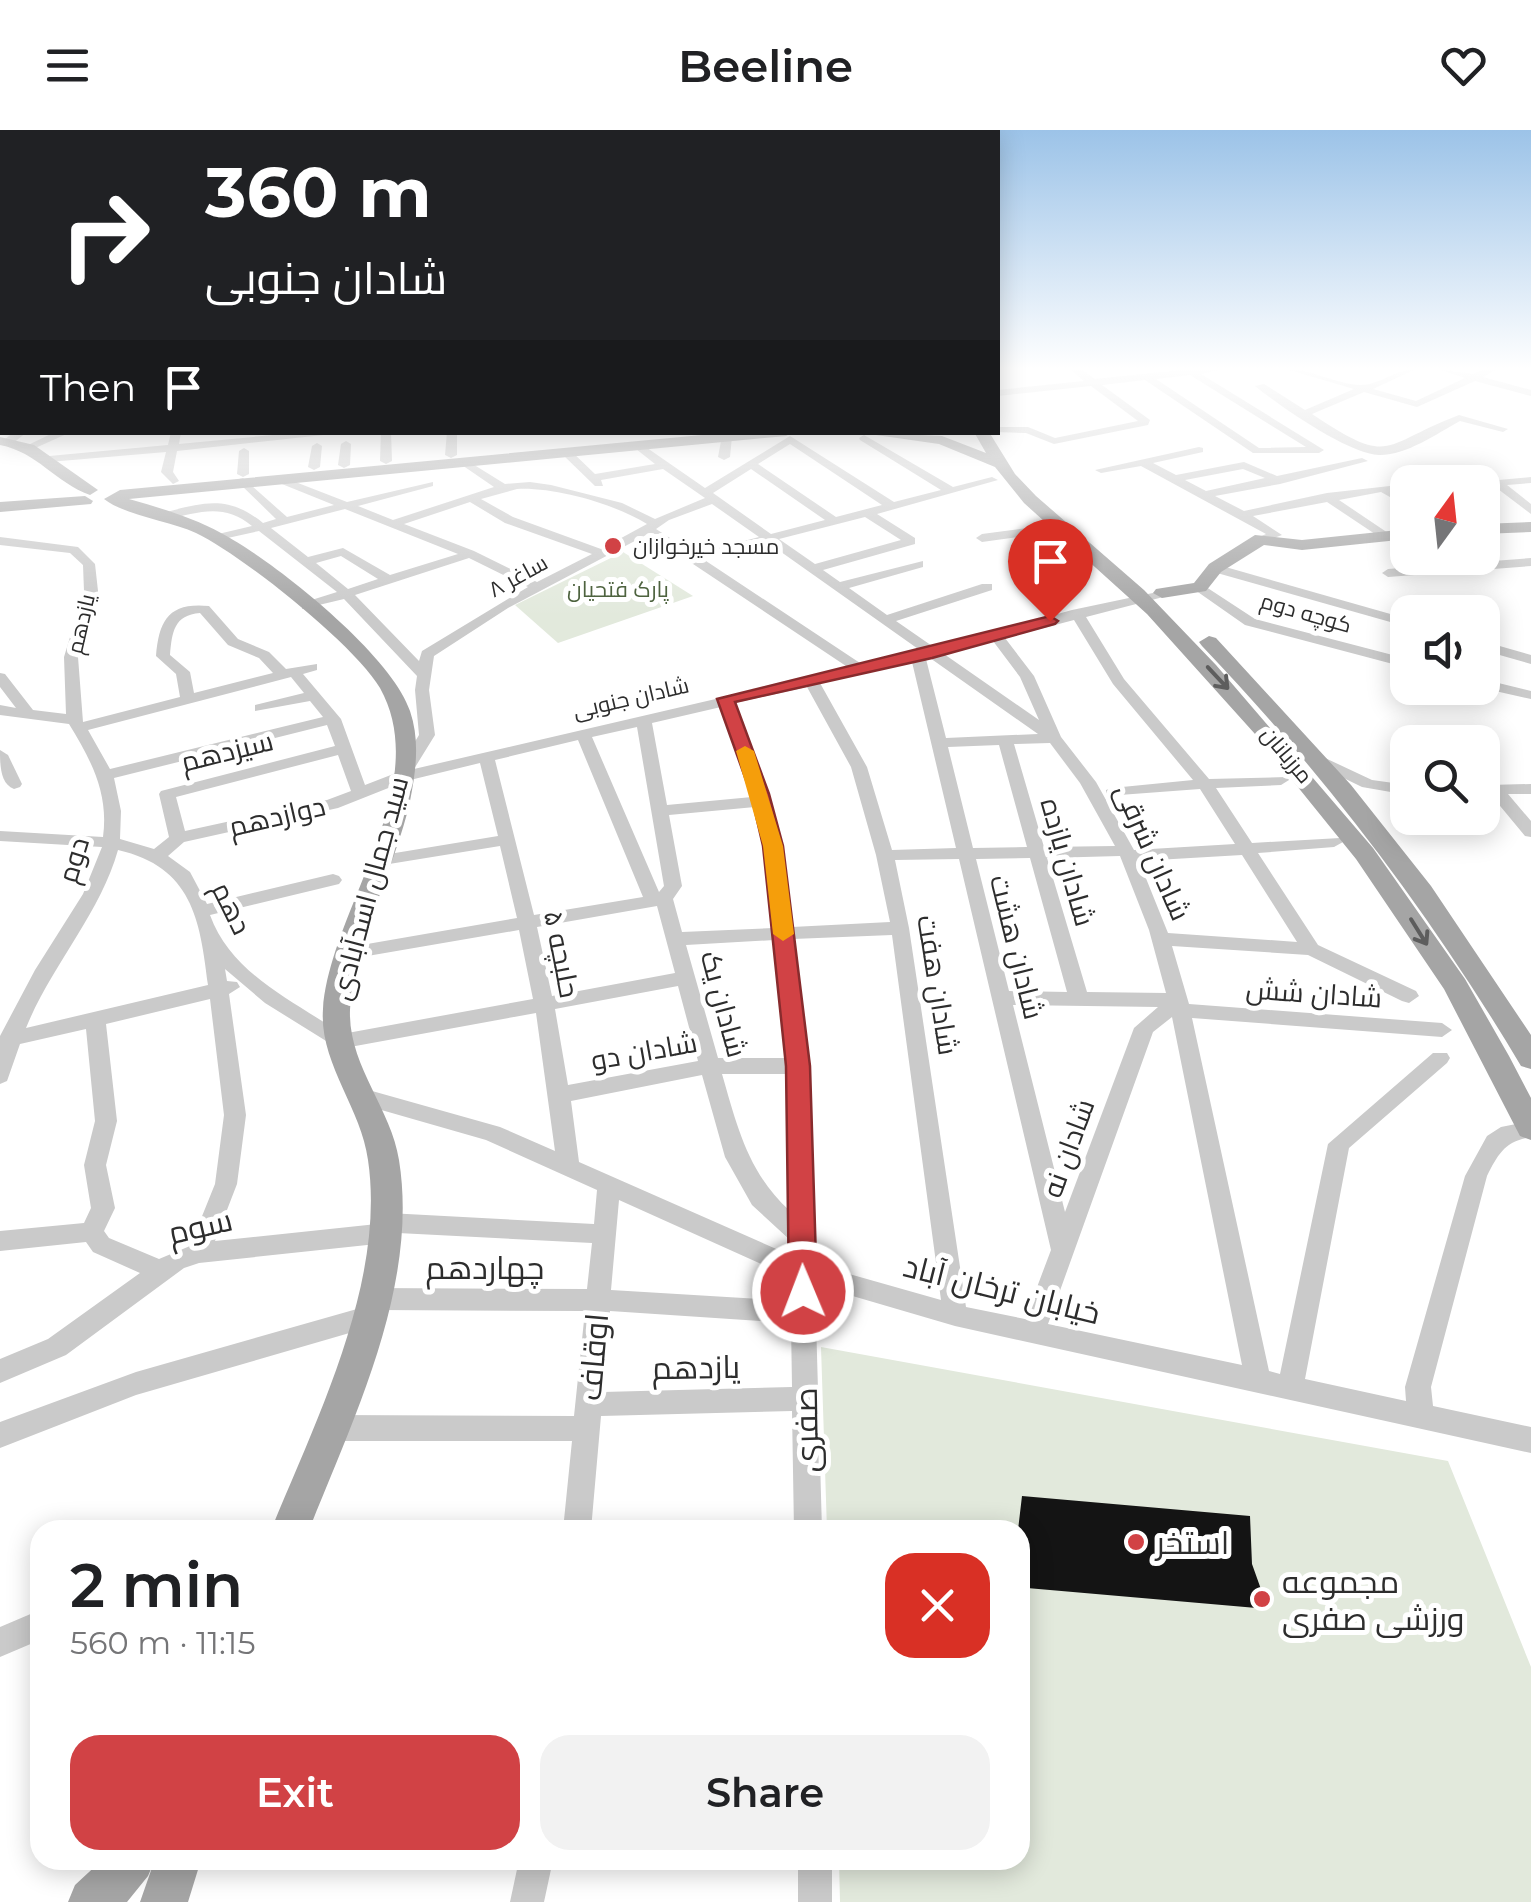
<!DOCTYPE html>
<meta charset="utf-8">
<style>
body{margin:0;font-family:Montserrat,Cairo,sans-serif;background:#f2f2f2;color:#202124;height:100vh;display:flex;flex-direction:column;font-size:38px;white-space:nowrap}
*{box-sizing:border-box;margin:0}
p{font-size:32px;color:#757577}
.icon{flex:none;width:55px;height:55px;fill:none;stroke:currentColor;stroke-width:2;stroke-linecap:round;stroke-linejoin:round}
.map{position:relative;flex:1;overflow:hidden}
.sheet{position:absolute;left:30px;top:1390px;width:1000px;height:350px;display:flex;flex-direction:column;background:#fff;border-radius:30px;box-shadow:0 5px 25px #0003}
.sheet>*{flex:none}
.top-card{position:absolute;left:0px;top:0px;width:1000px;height:305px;box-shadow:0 5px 25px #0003;background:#202124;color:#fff;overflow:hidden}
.needle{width:65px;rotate:15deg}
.tools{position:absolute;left:1390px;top:335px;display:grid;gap:20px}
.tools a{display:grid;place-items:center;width:110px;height:110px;border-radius:20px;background:#fff;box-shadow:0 5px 25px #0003;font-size:50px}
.pin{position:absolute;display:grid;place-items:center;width:85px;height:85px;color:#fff;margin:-102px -42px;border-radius:50% 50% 50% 0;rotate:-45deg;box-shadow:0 0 10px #0007}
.pin .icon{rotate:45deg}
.me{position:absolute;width:110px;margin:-55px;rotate:359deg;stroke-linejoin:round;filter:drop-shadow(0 0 8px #0008)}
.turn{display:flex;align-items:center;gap:35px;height:210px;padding:0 40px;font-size:45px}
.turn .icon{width:130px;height:130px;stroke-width:2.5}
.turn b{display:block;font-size:70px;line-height:85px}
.then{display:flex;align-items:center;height:95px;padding:0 40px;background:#0003;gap:20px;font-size:38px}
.round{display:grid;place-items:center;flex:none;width:105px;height:105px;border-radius:30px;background:#f2f2f2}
.headline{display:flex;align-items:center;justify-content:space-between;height:170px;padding:0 40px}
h1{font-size:60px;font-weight:600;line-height:75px}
.button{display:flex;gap:20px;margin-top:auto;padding:20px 40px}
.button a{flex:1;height:115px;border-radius:30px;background:#d14245;color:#fff;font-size:40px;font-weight:600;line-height:115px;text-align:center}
.button a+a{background:#f2f2f2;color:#202124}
header{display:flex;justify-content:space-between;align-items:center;height:130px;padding:0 40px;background:#fff;font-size:45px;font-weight:600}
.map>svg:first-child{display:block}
.green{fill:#e2e9dc}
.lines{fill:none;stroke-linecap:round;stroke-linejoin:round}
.river{stroke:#cadae7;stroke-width:30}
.building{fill:#141414}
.minor{fill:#cacaca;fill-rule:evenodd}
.major{fill:#a5a5a5;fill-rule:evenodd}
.oneway{stroke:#5d5d5d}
.route{fill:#d14245;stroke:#882b2d;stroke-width:2.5}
.slow{fill:#f59e0b}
.poi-dot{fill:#d14245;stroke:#fff;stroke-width:4}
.labels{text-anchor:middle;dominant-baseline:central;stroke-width:10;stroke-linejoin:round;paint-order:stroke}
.far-poi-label{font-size:22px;fill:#2d2d2d;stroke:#fff;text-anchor:start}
.far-street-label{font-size:22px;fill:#2d2d2d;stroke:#fff}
.far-park-label{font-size:22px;fill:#4e633f;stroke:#fff}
.street-label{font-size:28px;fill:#2d2d2d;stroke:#fff}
.near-street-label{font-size:32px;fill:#2d2d2d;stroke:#fff}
.near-poi-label{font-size:32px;fill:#2d2d2d;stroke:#fff;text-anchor:start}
</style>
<header><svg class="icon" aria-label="menu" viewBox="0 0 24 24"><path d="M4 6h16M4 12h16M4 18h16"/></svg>Beeline<svg class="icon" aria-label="heart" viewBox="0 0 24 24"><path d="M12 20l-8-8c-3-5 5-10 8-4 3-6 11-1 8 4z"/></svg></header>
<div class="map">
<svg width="1531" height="1772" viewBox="0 0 1531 1772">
<rect width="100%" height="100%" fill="#fff"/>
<g class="green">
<path d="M623,422l70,44 -135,47 -43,-38z"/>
<path d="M821,1217l627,114 83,206v235h-691l-1,-42h181v-330h-193z"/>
</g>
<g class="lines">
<path class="river" d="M0,251l2,-1"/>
</g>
<path class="building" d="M1022,1366l228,20 2,48 16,45 -241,-21 -9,-58z"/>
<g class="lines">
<g class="minor">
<path d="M1070,239h11l14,10 95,-10h34l-23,5 123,76 -5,3h-66l-108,-73 -43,5 48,35 -2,5 -94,19 -28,-11 -31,-1 3,-5h30l27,11 83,-17 -47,-35 -93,10v-6l86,-9zM1190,245l116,72 -47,1 -103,-69z"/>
<path d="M1286,239c26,0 49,15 74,16 18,1 36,-16 56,-16l-43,20 43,12 49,-23 -28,-9 36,5 11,-5h13l-14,8 48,13v6l-56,-15 -58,26 -53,-15 -52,22c81,54 68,31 147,1l49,14 -5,3 -43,-11c-24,13 -53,34 -80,34 -29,1 -102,-50 -125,-69l9,-2 41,26 49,-21z"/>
<path d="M2,240v6l-2,1v-6z"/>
<rect x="0" y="255" width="2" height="6"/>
<path d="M0,282l2,1v6h-2z"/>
<path d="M14,302h13l-15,12h-8v-4z"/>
<path d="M55,302h16l-38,17 -9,-2z"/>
<path d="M171,302h10l-2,12 126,-12h46l-174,19 -4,21 6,9 -6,3 -12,-12 5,-20 -117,10 -6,-3 6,-3 119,-11z"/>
<path d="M381,302h10l1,29 -6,3 -6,-3z"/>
<path d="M447,302h10v23l-6,3 -6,-3z"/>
<path d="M727,303l5,3 -2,21 -6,3 -6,-3 4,-21z"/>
<path d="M864,305l89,52 39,-10 6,3 -121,34 38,24v6l-92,26 17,12 83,-21v6l-74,21 38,27 95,-31h10v6l-96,31 39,27 137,-38 95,-20v6l-81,21 38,62 85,100 78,-2 2,3 -8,5 -65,3 36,55 88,-5 3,4 -9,5 -76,6 60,92 98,46 3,5 -10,7 -7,-2 -94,-46 -136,-9 17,58 253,19 10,7 -10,7 -250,-19 77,353 11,3 48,-230 105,-91h14l3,5 -3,5 -98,85 -44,231 101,22 -1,-14 60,-211 22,-40 14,-9 30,-6v16c-26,4 -33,17 -44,39l-56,211 2,19 98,21v26l-576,-127 -140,-41 7,245h-28l-2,-119 -191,5 -10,114h-28l9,-89h-242l-9,-4 -4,-9 4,-9 9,-4 244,1 11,-105 -208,-1 3,7 -3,8 -241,70 -136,53v-26l136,-50 228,-65 -5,-8 3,-8 9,-3 216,1 5,-46 -194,-10 -4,7 -8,3 -187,20 -15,5 -118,87 -66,28v-24l48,-20 92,-66 -47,-21 -7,-10 -86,9v-20l84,-8 7,-15 -7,-43 11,-44 -9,-92 -66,15 -13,37 -7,3v-48l35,-66 48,-76 19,-47 -102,-6v-10l103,6c6,-44 -12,-77 -34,-113l-69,-9v-10l16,3 -16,-21v-14l5,1 28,36 33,4 -2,-57 20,-66 -1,-26 -13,-12 -70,-8v-8l78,10 17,17 3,27 -20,66 5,65 97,-25 -4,-23 -20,-18c3,-36 13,-54 53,-50l29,33 31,13 17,17 31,-5v6l-14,4 38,45 24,66 31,-12 23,-38 -4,-45 2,-14 -73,-77 -42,10v-6l35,-11 -78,-61 -45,10v-6l38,-9c-28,-23 -53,-14 -86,-6l-4,-1v-6c41,-10 65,-19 101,10l13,-4 -37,-36v-4l4,-1 44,39 47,-12 -62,-25v-4h8l67,26 86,-20v4l-75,20 35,14 101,-33 -35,-24v-4l4,-1 42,26 25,-2 21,3 71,18 33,16 50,-21 -42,-29 -62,11 2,6h-8l-34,-33v-4h8l26,25 60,-10 -24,-19 9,-2 65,45 85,-52 104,66 47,-12 -81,-50 -1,-2zM790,314l92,61 -46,12 -78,-53zM751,339l74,51 -54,14 -58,-41zM517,359c38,-2 98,15 130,35l-46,25 -88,-32 -32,-18zM470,372l35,21 87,31 -55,28 -63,-31 -70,-27zM712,374l47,33 -64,17 -39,-25 13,-9zM345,379l113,45 -68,21 -47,-27 -35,9 -37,-29zM865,387l36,23 -86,24 -36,-25zM648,404l201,134 -435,101 21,-34 -6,-45 5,-34 74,-48zM767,412l154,109 -58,14 -160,-106zM341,426l37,23 -30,10 -32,-26zM469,428l59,29 -106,64 -3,10 -64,-66zM200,483l28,32 31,13 14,15 -79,20 -4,-21 -20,-17c2,-23 4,-40 30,-42zM1074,490l39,64 80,96 -81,8 -6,2v6l94,-7 35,55 -101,6 -38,-68 -35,-45 -27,-61 -29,-38zM993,511l27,36 19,43 -95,-66zM930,528l108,76 -92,4 -20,-79zM912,532l44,186 -64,2 -25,-83 -47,-84zM291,547l13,16 -49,12v6l55,-10 13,16 -213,52 -22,-39zM807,557l44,80 25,88 14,67 -98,5 -10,-81 -14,-52 -33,-91zM721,577l31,90 -85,8 -15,-82zM327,595l8,21 -174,45 -2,3 10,43 -15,12 -34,-10 1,-28 -7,-33zM637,597l27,159 -5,6 -67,-155zM578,610l65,157 -109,18 -39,-155zM1050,613l30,40 35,63 -71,1 -30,-103zM999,615l28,102 -54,1 -25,-101zM338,625l13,36 -24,9 -142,31 -9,-34zM480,633l18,73 -115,19 -9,5 9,5 117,-19 17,72 -167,29 -9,6 9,6 169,-29 14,69 -191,35c-48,-33 -111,-60 -132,-119l129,-31 3,-4 -3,-4 -6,-2 -126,30 -17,-32 -22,-16 16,-14 154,-34 68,-27zM755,677l9,39 9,82 -91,4 -9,-33 9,-13 -13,-71zM118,720c74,17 82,69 90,135l-182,43c25,-62 74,-114 92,-178zM1242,725l55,87 -129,-9 -29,-72zM1120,726l29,74 17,63 -79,-1 -40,-134zM1030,728l37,134 -58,-1 -33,-132zM959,729l92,391 -26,69 -59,-12 -57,-379 -14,-68zM657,776l18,67 -123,23 -15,-69zM892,805l49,365 -127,-36 -6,-198 -15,-127zM774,810l13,118h-69l-32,-113zM225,839l40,34 74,46 197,-36 19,138 -55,-24 -135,-38 -8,2 -3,6 3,6 129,37 111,50 -3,34 -206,-11 -8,3 -3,8 -162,17 22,-57 9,-69 -17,-121 11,-7 -3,-5 -10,-1zM678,856l20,75 -130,24 -13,-76zM210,869l14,116 -9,69 -25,62 -31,13 -50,-21 -5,-7 11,-23 -9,-43 11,-44 -11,-97zM1013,875l145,2 -24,21 -69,184zM1172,887l70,348 -194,-41 105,-292zM722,944h66l2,137c-42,-38 -53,-85 -68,-137zM702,945l23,82 27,48 38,35v15l-211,-93 -8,-61zM619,1070l171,77 1,24 -180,-11zM610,1181l181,12 1,64 -189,5z"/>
<path d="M346,311l5,3 -1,21 -6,3 -6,-3 3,-21z"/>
<path d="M317,313l5,3 -2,21 -6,3 -6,-3 4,-21z"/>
<path d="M1199,317l4,1v4l-50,11 23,12 68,-13 33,14 85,-18 6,3 -88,23 -65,12 29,15 83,-18 81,-9v6l-12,1 12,8v8l-27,-15 -42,8 49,33 2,3 -6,4 -57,-38 -74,14 29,19 -21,8 -6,-4 11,-5 -125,-68 -40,7 -6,-3zM1243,339l22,9 -59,13 -21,-11z"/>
<path d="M244,318l5,3v23l-6,3 -6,-3 2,-23z"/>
<path d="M1531,347v6l-24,2 24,19v10l-37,-28 -12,1v-5h-5z"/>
<path d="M1064,393l6,4 -2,3 -86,12 -6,-4 6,-4z"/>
<path d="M1531,428v8l-143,11 -6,-4 6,-4z"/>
<path d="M1215,434l193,55v8l-198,-56 -1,-3z"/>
<path d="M1200,453l55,36 153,40v9l-163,-43 -50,-35 -2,-3z"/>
<path d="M1482,511l49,14v9l-49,-14z"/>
<path d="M1482,549l49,12v8l-49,-11z"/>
<path d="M0,620l8,5 14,29 -2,3 -6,2c-14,-5 -14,-25 -14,-39z"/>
<path d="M1323,627l49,23 36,5v10l-46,-8 -45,-22v-6z"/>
<path d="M1531,654v10h-23l23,27v16l-6,-1 -34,-41 -9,-3 1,-5 6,-2z"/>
<path d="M40,1480v30l-40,17v-30z"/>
<path d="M519,1730h34l-9,42h-34z"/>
<rect x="798" y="1730" width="34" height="42"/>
</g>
<g class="major">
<path d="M734,302h59l-7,4 -657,63c31,9 63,18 92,34 52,27 171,122 189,178 10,29 6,60 0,90 -14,65 -58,147 -60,209 -2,55 41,98 49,150 20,125 -45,257 -90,370h-38c45,-110 115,-248 97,-370 -7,-53 -49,-97 -45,-151 7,-99 112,-222 57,-321 -25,-43 -138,-133 -184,-155 -26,-12 -72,-18 -92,-34l16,-9z"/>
<path d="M855,302l87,4 44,17 -12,-21h15l26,42 21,22 108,94 72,75 157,183 92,131 44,77 22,42v42l-11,-4 -76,-147 -88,-130 -101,-125 -108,-120 -123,-111 -29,-36 -56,-23z"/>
<path d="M0,307l34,8 64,45 -8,5c-34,-12 -53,-43 -90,-50z"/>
<path d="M85,366l8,5 -2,3 -91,8v-10z"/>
<path d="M1531,392v10l-49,2v-10z"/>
<path d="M1408,399v10l-106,11 -38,-5 -43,27 -15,19 -44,7 -9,-5 3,-4 38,-6 15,-19 46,-29 47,5z"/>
<path d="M1209,506l7,2 135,147 80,101 100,149v34l-10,-3c-91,-153 -196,-291 -319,-420l-3,-4z"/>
<path d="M102,1730h99l-13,42h-48l14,-40 -6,14 -21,26h-59l7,-17z"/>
</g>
</g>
<defs><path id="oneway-shaft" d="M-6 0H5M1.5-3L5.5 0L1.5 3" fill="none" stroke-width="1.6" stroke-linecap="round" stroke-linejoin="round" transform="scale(2.5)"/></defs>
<g class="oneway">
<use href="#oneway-shaft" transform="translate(1218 548) rotate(47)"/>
<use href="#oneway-shaft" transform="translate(1419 802) rotate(58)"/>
</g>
<linearGradient id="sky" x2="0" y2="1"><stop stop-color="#9cc3e8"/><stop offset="0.49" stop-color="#fff"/><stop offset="1" stop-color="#fff" stop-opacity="0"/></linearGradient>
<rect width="1531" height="487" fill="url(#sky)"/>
<path class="route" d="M1050,486l8,5 -3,3 -123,34 -197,44 34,92 14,52 27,220 7,226 -4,8 -10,4 -10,-4 -4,-8 -3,-226 -23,-220 -12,-52 -34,-95z"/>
<path class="slow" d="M745,616l9,5 29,95 11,88 -11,7 -10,-7 -10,-88 -27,-95z"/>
<g class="poi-dot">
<circle cx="613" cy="416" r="10"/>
<circle cx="1136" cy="1412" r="10"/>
<circle cx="1262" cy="1469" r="10"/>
</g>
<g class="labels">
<g class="far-poi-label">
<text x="633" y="416">مسجد خیرخوازان</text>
</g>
<g class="far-street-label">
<text transform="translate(518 446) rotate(-29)">ساغر ٨</text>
<text transform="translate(1306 483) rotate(16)">کوچه دوم</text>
<text transform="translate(81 494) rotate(-77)">یازدهم</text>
<text transform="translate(631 568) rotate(-13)">شادان جنوبی</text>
<text transform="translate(1287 625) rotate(50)">مرزبانان</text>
</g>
<g class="far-park-label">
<text x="618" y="459">پارک فتحیان</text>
</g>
<g class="street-label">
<text transform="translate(227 621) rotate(-14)">سیزدهم</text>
<text transform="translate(277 686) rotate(-13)">دوازدهم</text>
<text transform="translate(1153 722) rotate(66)">شادان شرقی</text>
<text transform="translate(73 730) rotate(-73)">دوم</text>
<text transform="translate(1068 732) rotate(74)">شادان یازده</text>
<text transform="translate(369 758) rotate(-75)">سید جمال اسدآبادی</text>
<text transform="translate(232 778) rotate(64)">دهم</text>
<text transform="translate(1017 817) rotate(76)">شادان هشت</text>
<text transform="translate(562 824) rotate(79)">حلبچه ۵</text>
<text transform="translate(938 855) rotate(81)">شادان هفت</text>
<text transform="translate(1314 863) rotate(4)">شادان شش</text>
<text transform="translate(724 874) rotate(75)">شادان یک</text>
<text transform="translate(644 921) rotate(-10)">شادان دو</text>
<text transform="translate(1068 1018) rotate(-70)">شادان نه</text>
</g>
<g class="near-street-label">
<text transform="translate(200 1096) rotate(-13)">سوم</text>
<text x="485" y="1137">چهاردهم</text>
<text transform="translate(1002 1159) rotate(14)">خیابان ترخان آباد</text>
<text transform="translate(593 1227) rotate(-85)">اوقاف</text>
<text transform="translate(696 1237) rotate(-1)">یازدهم</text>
<text transform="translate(806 1300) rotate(-91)">صفری</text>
</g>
<g class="near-poi-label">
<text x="1156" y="1412">استخر</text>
<text x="1282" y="1451">مجموعه<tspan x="1282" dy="37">ورزشی صفری</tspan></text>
</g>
</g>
</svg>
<div class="tools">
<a><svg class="needle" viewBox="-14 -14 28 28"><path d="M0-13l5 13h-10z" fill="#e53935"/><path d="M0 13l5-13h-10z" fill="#757577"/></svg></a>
<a><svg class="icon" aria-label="sound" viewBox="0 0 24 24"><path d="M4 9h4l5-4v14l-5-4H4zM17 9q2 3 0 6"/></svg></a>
<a><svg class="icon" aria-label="search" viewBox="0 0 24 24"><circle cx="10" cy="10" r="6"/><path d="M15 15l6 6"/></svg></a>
</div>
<div class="pin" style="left:1050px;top:491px;background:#d93025"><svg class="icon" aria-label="arrive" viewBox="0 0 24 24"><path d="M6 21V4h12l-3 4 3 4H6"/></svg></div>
<svg class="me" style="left:803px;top:1162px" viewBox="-20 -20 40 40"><circle r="17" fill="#d14245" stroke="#fff" stroke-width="3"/><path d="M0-11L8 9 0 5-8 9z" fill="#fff"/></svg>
<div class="top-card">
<div class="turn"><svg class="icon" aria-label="right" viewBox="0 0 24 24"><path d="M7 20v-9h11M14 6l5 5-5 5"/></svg><div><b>360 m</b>شادان جنوبی</div></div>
<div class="then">Then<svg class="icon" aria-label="arrive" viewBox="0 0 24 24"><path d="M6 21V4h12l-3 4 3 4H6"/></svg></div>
</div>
<section class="sheet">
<div class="headline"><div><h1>2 min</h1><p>560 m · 11:15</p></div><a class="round" style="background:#d93025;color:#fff"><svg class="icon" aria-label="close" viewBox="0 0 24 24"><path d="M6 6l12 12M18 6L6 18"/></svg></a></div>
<div class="button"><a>Exit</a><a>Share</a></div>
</section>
</div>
